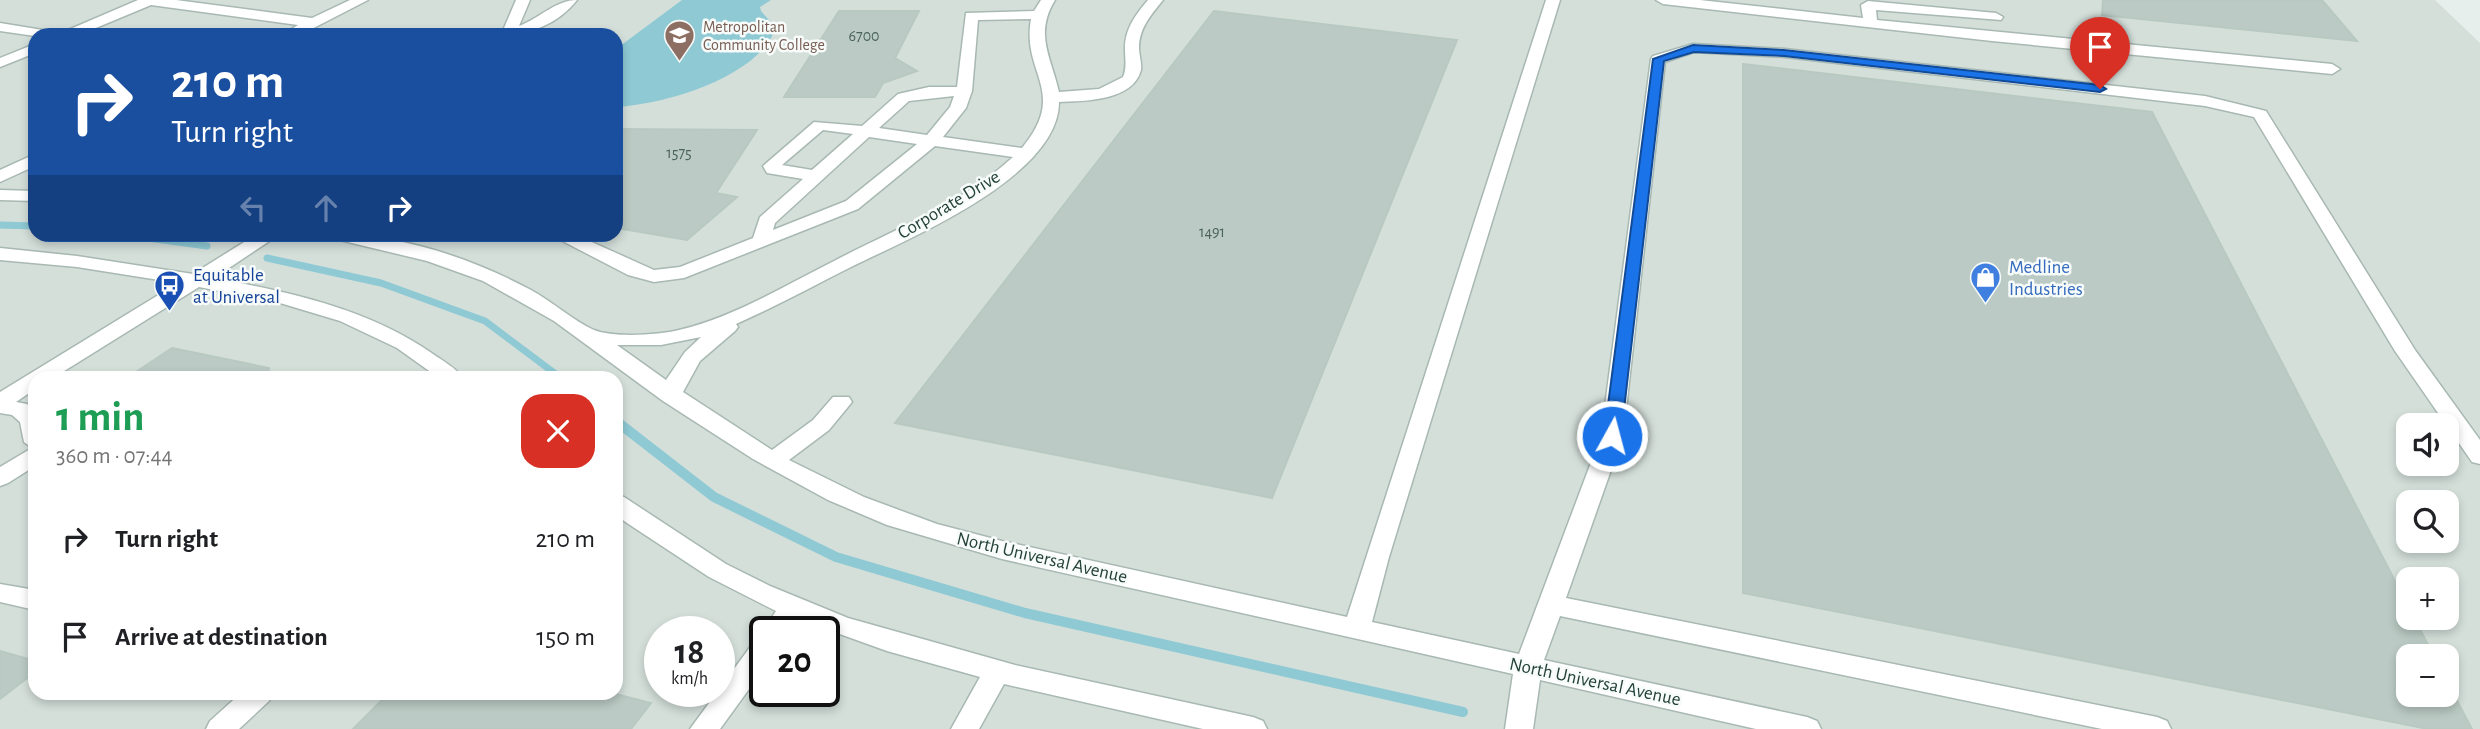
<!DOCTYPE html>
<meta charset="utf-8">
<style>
body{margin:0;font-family:"Alegreya Sans",sans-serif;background:#f2f2f2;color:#202124;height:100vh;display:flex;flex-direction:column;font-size:26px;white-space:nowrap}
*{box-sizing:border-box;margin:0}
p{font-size:23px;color:#757577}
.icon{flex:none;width:38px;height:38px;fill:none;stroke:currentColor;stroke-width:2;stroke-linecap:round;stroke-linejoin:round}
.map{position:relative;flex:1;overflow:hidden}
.drawer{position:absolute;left:28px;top:371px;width:595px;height:329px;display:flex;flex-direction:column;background:#fff;border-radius:21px;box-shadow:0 4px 10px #0003}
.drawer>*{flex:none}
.top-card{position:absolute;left:28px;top:28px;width:595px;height:214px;border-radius:21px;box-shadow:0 4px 10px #0003;background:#1a4fa0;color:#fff;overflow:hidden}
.buttons{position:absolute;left:2396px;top:413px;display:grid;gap:14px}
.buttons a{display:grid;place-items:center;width:63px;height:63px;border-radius:14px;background:#fff;box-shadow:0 4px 10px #0003;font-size:35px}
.speed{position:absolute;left:644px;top:616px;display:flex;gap:14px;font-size:35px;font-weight:700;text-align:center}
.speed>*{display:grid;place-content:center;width:91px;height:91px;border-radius:50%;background:#fff;box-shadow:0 4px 10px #0003;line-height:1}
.speed small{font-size:18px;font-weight:400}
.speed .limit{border:4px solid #111;border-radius:10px;background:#fff;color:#111}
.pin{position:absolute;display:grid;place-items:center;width:60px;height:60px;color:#fff;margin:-72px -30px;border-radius:50% 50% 50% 0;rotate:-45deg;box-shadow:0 0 7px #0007}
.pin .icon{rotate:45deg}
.me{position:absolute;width:77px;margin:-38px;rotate:7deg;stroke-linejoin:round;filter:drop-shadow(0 0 5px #0008)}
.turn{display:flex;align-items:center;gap:24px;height:147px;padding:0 28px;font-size:32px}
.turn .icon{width:91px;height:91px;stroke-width:2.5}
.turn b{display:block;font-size:49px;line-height:60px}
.lanes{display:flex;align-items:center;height:66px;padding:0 28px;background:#0003;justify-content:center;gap:35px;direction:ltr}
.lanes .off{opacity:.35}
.round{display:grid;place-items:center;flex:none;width:74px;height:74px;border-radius:21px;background:#f2f2f2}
.summary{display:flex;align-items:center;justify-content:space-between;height:119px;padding:0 28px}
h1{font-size:42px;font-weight:700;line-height:52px;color:#1e9e55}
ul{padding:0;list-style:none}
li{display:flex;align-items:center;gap:21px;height:98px;padding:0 28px}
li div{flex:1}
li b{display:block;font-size:26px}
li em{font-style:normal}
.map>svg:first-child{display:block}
.built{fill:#d4dfda;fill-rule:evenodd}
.water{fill:#8ec9d4}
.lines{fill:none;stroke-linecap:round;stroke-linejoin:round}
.stream-far1{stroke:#8ec9d4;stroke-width:7}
.stream{stroke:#8ec9d4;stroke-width:10}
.building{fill:#bbcac4;stroke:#b8c9c2;stroke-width:2}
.minor-casing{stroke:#a8b8b2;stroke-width:3}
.minor{fill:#fff;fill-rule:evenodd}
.route{fill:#1a73e8;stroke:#114b97;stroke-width:2}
.labels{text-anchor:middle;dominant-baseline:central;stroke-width:5;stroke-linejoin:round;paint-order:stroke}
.far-education-label{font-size:16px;fill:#785e54;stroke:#f7fbf9;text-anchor:start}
.number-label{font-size:16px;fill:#4a645c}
.street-label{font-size:19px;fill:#24423a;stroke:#f7fbf9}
.shop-label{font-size:19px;fill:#366cbe;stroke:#f7fbf9;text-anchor:start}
.transit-label{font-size:19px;fill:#164399;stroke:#f7fbf9;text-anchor:start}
</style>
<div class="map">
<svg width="2480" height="729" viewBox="0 0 2480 729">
<rect width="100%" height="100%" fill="#e6efeb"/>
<path class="built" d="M0,0h2435l45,43v686h-2480zM35,35h581v199h-581zM35,378h581v315h-581zM2408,425h38v39h-38zM2408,502h38v39h-38zM2408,579h38v39h-38zM660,632h59v59h-59zM765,632h59v59h-59zM2408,656h38v39h-38z"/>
<path class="water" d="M682,0h89l-11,7 1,4 15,17c-19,50 -111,76 -160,79v-58z"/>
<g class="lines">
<g class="stream-far1">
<path d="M0,225l35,1"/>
<path d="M119,234l88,12"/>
<path d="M267,258l114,25 104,38 76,57"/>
<path d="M616,421l6,5"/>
</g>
<path class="stream" d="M620,424l94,73 122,60 189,56 438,99"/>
</g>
<g class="building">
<path d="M2103,0h219l35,41 -255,-26z"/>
<path d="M839,11h80l-24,47 22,13 -34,12 -8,14h-91z"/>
<path d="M1214,11l243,29 -185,458 -377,-75z"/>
<path d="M1743,64l409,48 256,494v12h6l20,38h-26v39h38v-15l26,49h-44l-685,-136z"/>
<path d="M616,129l141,1 -41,63 21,4 -50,43 -71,-12z"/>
<path d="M172,348l97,20 -1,10h-141z"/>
<path d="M0,651l35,10v11l-35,27z"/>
<path d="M389,693h223l39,10 -20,26h-278z"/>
</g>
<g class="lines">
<defs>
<g id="minor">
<path d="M138,0h38l136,18 38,-18h18l-68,35h-18l16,-10 -147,-20 -72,30 -44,1 -35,-5v-8l61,10z"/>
<path d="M516,0h14l-11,26c21,-8 37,-26 58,-26 -19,24 -47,35 -76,35z"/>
<path d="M1041,0h14c-21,34 -4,57 4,92l40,-3 24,-12c4,-10 2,-17 2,-27 -1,-20 11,-36 23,-50h15c-12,15 -24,28 -24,48 0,7 3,15 2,22 -8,31 -56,31 -82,32 0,75 -150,136 -208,165 -38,19 -76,40 -115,57l2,3 -3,4 -35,30 -17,31 89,58 41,-30 20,-23h16l3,5 -23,28 -40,30 75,37 73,27 65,17 345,76 199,-617h14l-171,557 -17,65 147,32 82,-218 50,-377 2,-3 40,-12 92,5 420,47 61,15 149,239 65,90v24l-8,-2 -77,-111 -141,-234 -49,-11 -420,-49 -91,-5 -29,10 -42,374 -57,162 591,119 10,4 4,8h-69l-542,-113 -16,44 263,57 10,4 4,8h-65l-216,-49 -7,49h-28l8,-55 -511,-115 -115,-34 -59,-25 -75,-41 -90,-58 -109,-80 -71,-40 -56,-20 -96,-23 -3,-4c71,0 141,23 203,56 22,12 41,30 63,40 19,8 65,5 85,0 55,-13 105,-44 155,-69 61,-32 128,-57 179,-104l-78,-11 -77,63 -174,69 -30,4 -26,-7 -79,-41h25l80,36 26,-3 73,-29 7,-21 43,-38 -36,-6 -4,-7 51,-44 48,4 36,-32 31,-7h28l9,-74 68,-2zM1031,19c-10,55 38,72 -9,129l-79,-11 23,-29 6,-17 6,-71zM954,96l-4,11 -23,28 -48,-7 30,-27zM823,130l30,4 -41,36 -30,-5zM869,137l48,7 -71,57 -73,29 2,-7zM701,337l-16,15 -19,28 -49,-35h44z"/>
<path d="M1656,0h44l163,18 -2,-13 7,-4 128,12 7,4 -2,3 -125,-10 1,10 455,44 8,5 -8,5 -340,-33 -329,-37z"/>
<path d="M35,44v9l-35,14v-9z"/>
<path d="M35,154v12l-35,16v-12z"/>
<path d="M0,190l35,1v10l-35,-1z"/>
<path d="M257,234h23l-66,44c76,14 155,31 219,76 10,7 23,14 30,24h-24l-42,-30 -57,-27 -60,-18 -81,-16 -146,91h-18v11l-19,13 11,2 8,7v55l-27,17 -8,3v-19l32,-19 -8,-6 -4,-20 -8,-7 -12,-2v-21l178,-109 -101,-16 -77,-7v-12l77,8 116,18z"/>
<path d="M616,495l8,2 102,67 44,22 78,32 167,47 238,52 10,4 4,8h-64l-199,-45 -25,45h-28l29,-52 -93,-26 -89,-32 -9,13h-24v35l-45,62h-30l66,-90 8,-3 -2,-4 14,-21 -67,-34 -82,-54 -11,-8z"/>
<path d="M0,584l35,6v20l-35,-8z"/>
<path d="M241,693h32l-4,8 -30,28h-33l4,-8z"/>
</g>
</defs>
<use href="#minor" class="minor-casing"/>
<use href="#minor" class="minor"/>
</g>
<path class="route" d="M1693,45l91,5 316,35 6,4 -6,3 -316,-36 -90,-4 -30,9 -43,375 -9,6 -8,-6 49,-377z"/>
<defs>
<symbol id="university-pin" viewBox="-11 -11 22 30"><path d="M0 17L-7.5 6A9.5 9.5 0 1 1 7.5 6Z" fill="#8d6e63" stroke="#f7fbf9"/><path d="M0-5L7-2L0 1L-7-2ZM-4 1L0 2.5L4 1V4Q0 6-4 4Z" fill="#fff"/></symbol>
<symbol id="shop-pin" viewBox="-11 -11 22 30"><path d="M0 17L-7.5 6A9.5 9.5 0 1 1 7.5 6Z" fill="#3f7fe0" stroke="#f7fbf9"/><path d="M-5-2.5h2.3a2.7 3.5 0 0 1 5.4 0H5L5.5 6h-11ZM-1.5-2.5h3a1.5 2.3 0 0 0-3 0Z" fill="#fff"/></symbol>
<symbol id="bus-pin" viewBox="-11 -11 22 30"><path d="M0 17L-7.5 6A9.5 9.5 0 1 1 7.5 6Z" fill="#1a4fb4" stroke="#f7fbf9"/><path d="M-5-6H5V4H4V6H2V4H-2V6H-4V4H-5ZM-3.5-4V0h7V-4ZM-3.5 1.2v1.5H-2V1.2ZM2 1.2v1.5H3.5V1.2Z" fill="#fff"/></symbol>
</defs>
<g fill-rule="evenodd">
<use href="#university-pin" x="662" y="18" width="35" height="47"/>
<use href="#shop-pin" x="1968" y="260" width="35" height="47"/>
<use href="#bus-pin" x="152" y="268" width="35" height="47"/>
</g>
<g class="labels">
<g class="far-education-label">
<text x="703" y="27">Metropolitan<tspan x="703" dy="18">Community College</tspan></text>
</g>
<g class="number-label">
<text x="864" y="36">6700</text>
<text x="679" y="153">1575</text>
<text x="1212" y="232">1491</text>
</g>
<g class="street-label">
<text transform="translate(949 205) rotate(-31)">Corporate Drive</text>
<text transform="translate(1042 558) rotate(13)">North Universal Avenue</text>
<text transform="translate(1595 682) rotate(12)">North Universal Avenue</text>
</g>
<g class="shop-label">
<text x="2009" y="267">Medline<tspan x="2009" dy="22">Industries</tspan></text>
</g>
<g class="transit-label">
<text x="193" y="275">Equitable<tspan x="193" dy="22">at Universal</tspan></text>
</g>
</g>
</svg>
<div class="buttons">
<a><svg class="icon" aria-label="sound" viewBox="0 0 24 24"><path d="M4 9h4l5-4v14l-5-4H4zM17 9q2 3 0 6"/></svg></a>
<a><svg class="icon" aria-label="search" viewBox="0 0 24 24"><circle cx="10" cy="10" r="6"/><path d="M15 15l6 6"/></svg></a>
<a>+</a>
<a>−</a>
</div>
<div class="speed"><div>18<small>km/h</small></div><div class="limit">20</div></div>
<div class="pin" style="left:2100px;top:89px;background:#d93025"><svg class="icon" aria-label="arrive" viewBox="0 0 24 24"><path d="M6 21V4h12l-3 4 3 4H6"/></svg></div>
<svg class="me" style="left:1612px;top:436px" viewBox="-20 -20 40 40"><circle r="17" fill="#1a73e8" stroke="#fff" stroke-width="3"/><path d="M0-11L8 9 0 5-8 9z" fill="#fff"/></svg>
<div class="top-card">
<div class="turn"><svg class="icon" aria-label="right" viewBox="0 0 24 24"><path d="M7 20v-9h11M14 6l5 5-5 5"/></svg><div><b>210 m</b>Turn right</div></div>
<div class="lanes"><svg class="icon off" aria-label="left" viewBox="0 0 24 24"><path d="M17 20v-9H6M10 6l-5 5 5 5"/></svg><svg class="icon off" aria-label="ahead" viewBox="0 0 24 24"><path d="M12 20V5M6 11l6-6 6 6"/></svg><svg class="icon" aria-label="right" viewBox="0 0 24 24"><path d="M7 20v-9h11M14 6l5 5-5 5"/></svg></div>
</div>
<section class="drawer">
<div class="summary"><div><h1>1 min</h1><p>360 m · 07:44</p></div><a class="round" style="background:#d93025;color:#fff"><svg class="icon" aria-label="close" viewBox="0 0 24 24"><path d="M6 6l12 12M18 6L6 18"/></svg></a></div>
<ul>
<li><svg class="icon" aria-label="right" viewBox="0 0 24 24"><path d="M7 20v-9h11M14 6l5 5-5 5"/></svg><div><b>Turn right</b></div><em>210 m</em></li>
<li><svg class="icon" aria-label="arrive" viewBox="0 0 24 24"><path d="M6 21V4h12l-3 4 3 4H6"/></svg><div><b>Arrive at destination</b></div><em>150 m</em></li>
</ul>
</section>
</div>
